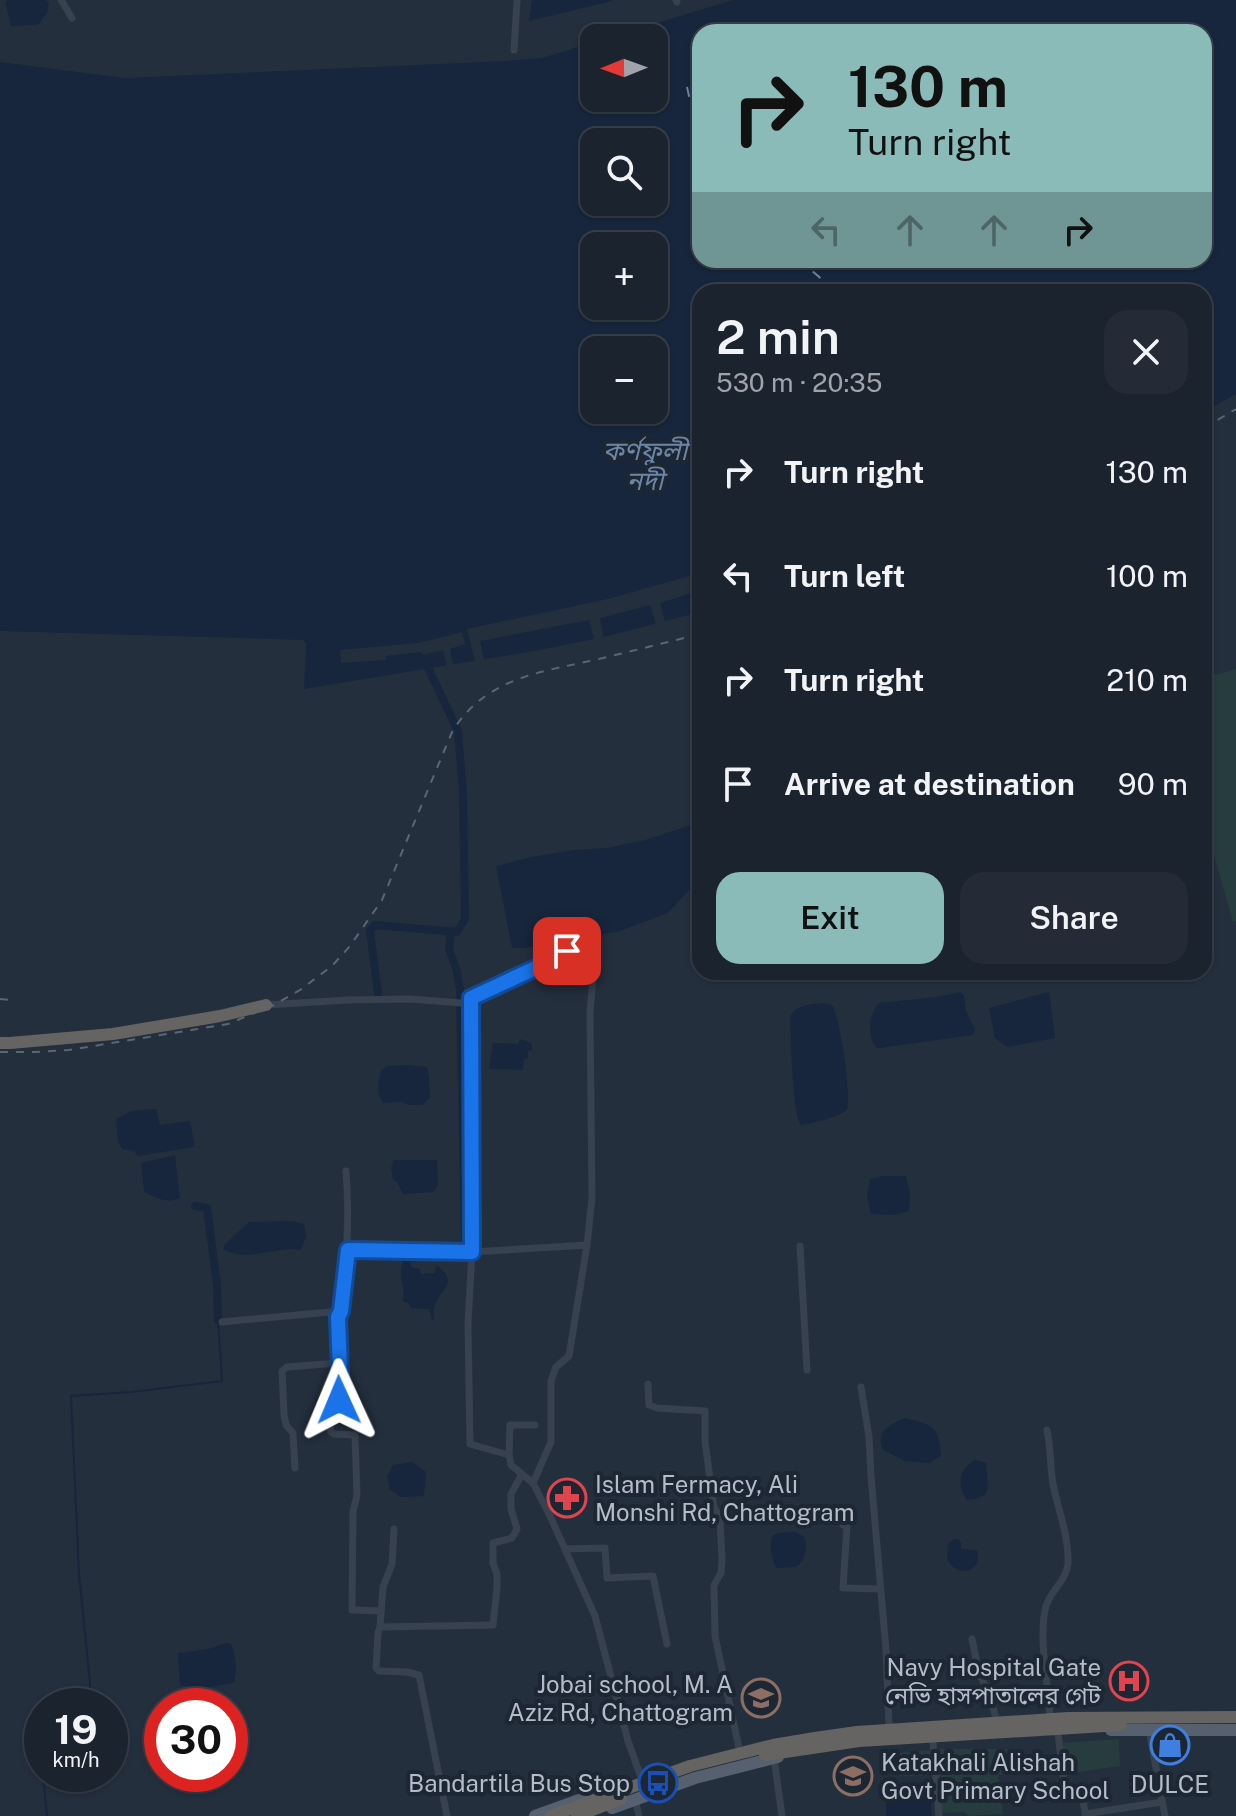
<!DOCTYPE html>
<meta charset="utf-8">
<style>
body{margin:0;font-family:"Public Sans","Noto Sans Bengali",sans-serif;background:#242b36;color:#f1f3f6;height:100vh;display:flex;flex-direction:column;font-size:30px;white-space:nowrap}
*{box-sizing:border-box;margin:0}
p{font-size:26px;color:#a0a4aa}
.icon{flex:none;width:44px;height:44px;fill:none;stroke:currentColor;stroke-width:2;stroke-linecap:round;stroke-linejoin:round}
.map{position:relative;flex:1;overflow:hidden}
.details{position:absolute;left:692px;top:284px;width:520px;height:696px;display:flex;flex-direction:column;background:#1b232e;border-radius:24px;box-shadow:0 2px 6px #0004,0 0 0 2px #39404a}
.details>*{flex:none}
.top-card{position:absolute;left:692px;top:24px;width:520px;height:244px;border-radius:24px;box-shadow:0 2px 6px #0004,0 0 0 2px #39404a;background:#8bbbb9;color:#111;overflow:hidden}
.needle{width:52px;rotate:269deg}
.buttons{position:absolute;left:580px;top:24px;display:grid;gap:16px}
.buttons a{display:grid;place-items:center;width:88px;height:88px;border-radius:16px;background:#1b232e;box-shadow:0 2px 6px #0004,0 0 0 2px #39404a;font-size:40px}
.speed{position:absolute;left:24px;top:1688px;display:flex;gap:16px;font-size:40px;font-weight:700;text-align:center}
.speed>*{display:grid;place-content:center;width:104px;height:104px;border-radius:50%;background:#1b232e;box-shadow:0 2px 6px #0004,0 0 0 2px #39404a;line-height:1}
.speed small{font-size:20px;font-weight:400}
.speed .limit{border:12px solid #d22;background:#fff;color:#111}
.pin{position:absolute;display:grid;place-items:center;width:68px;height:68px;color:#fff;margin:-34px;border-radius:16px;box-shadow:0 4px 12px #0006}
.me{position:absolute;width:88px;margin:-44px;rotate:359deg;stroke-linejoin:round;filter:drop-shadow(0 0 6px #0008)}
.turn{display:flex;align-items:center;gap:28px;height:168px;padding:0 24px;font-size:36px}
.turn .icon{width:104px;height:104px;stroke-width:2.5}
.turn b{display:block;font-size:56px;line-height:68px}
.lanes{display:flex;align-items:center;height:76px;padding:0 24px;background:#0003;justify-content:center;gap:40px;direction:ltr}
.lanes .off{opacity:.35}
.round{display:grid;place-items:center;flex:none;width:84px;height:84px;border-radius:24px;background:#242b36}
.headline{display:flex;align-items:center;justify-content:space-between;height:136px;padding:0 24px}
h1{font-size:48px;font-weight:600;line-height:60px}
.action{display:flex;gap:16px;margin-top:auto;padding:16px 24px}
.action a{flex:1;height:92px;border-radius:24px;background:#8bbbb9;color:#111;font-size:32px;font-weight:600;line-height:92px;text-align:center}
.action a+a{background:#242b36;color:#f1f3f6}
ul{padding:0;list-style:none}
li{display:flex;align-items:center;gap:24px;height:104px;padding:0 24px}
li div{flex:1}
li b{display:block;font-size:30px}
li em{font-style:normal}
.map>svg:first-child{display:block}
.green{fill:#263c3f}
.water{fill:#17263c;fill-rule:evenodd}
.pier{fill:#242f3e}
.lines{fill:none;stroke-linecap:round;stroke-linejoin:round}
.stream{stroke:#17263c;stroke-width:2}
.canal{stroke:#17263c;stroke-width:8}
.ferry{stroke:#6d86a8;stroke-width:2;stroke-dasharray:10 8;stroke-linecap:butt}
.minor{stroke:#38414e;stroke-width:7}
.primary{stroke:#56606e;stroke-width:12}
.trunk{stroke:#656462;stroke-width:12}
.rail{stroke:#5a6575;stroke-width:2;stroke-dasharray:8 8;stroke-linecap:butt}
.route-casing{stroke:#114b97;stroke-width:20}
.route{stroke:#1a73e8;stroke-width:14}
.labels{text-anchor:middle;dominant-baseline:central;stroke-width:8;stroke-linejoin:round;paint-order:stroke}
.poi-label{font-size:24px;fill:#b4bcc9;stroke:#1d2633;text-anchor:end}
.water-label{font-size:26px;font-style:italic;fill:#6d86a8;stroke:#1d2633}
</style>
<div class="map">
<svg width="1236" height="1816" viewBox="0 0 1236 1816">
<rect width="100%" height="100%" fill="#242f3e"/>
<g class="green">
<path d="M1236,669v252l-3,1 -29,-102v-142z"/>
<path d="M1119,1739l1,27 -55,8 -3,-31z"/>
<path d="M936,1749h73l3,24 -14,2 5,39 -35,2 -3,-4 -24,1z"/>
<path d="M932,1750l1,25 -33,1 -1,-23z"/>
</g>
<g class="water">
<path d="M12,0h33l4,2 -2,11 -9,12 -27,1 -6,-25z"/>
<path d="M532,0h80v1l-83,20z"/>
<path d="M733,0h503v394l-32,18v-120h-504v320l-92,24 -73,15 -231,38 2,-45 -3,-4 -303,-9v-569l125,16 381,-17 36,-3 52,-16v56h60v-60h-47zM700,32h504v228h-504zM594,142h60v60h-60zM594,246h60v60h-60zM594,350h60v60h-60z"/>
<path d="M700,822v60l-6,3 -26,28 -48,18 -96,17h-12l-16,-82 35,-9 43,-7 33,-2 38,-8z"/>
<path d="M961,992l3,3 2,16 9,19 -2,5 -93,13h-4c-9,-14 -8,-32 3,-45l57,-6z"/>
<path d="M1049,992l6,46 -48,9 -12,-9 -6,-30z"/>
<path d="M822,1003l10,2c8,11 20,92 15,104 -3,7 -38,15 -46,16 -9,-13 -10,-87 -11,-107 4,-14 20,-13 32,-15z"/>
<path d="M520,1039l11,4 1,7 -4,1v7l-4,1 -1,11 -34,-1 4,-26 25,1z"/>
<path d="M408,1065l19,2 2,10 1,21 -8,7h-12l-9,-3 -18,1c-8,-11 -4,-21 -2,-33l6,-4z"/>
<path d="M156,1109l4,16 30,-4 5,26 -57,9 -4,-5 -12,-2 -4,-7 -2,-23 15,-8z"/>
<path d="M175,1155l5,43c-13,6 -24,0 -36,-6l-3,-29z"/>
<path d="M394,1160h43l1,25 -4,7 -31,2 -6,-12 -4,-2 -2,-12z"/>
<path d="M883,1176h23l4,17 -1,18 -15,4 -23,-1 -4,-17 3,-18z"/>
<path d="M292,1221l12,3 2,12 -5,14c-26,-4 -52,13 -78,-1l2,-5 24,-22z"/>
<path d="M408,1257l2,1 1,9 9,2 1,5 14,-1 1,-8c24,16 5,24 -1,40 -2,4 -1,9 -1,14l-2,1 -3,-11 -18,-1 -2,-4 -6,-3c3,-19 -7,-21 1,-43z"/>
<path d="M905,1418c28,7 34,7 36,38l-12,7 -24,-2 -22,-11c-8,-19 6,-25 22,-32z"/>
<path d="M975,1460l11,3 2,22 -2,9 -10,5 -9,1c-11,-15 -8,-32 8,-40z"/>
<path d="M413,1462l13,10 -2,24 -23,1 -11,-7 -3,-13 6,-12z"/>
<path d="M795,1532l9,5c4,11 2,23 -8,30l-20,1c-4,-10 -8,-22 -3,-33l6,-2z"/>
<path d="M954,1539h4l3,4v6l16,1c1,3 2,9 0,13 -7,14 -27,8 -30,-6 0,-3 1,-10 1,-13z"/>
<path d="M226,1643h4c7,9 7,30 4,40 -15,3 -39,7 -54,2l-2,-32 30,-4z"/>
<path d="M930,1794l2,22h-46v-19z"/>
</g>
<g class="pier">
<path d="M700,573v17l-40,13 6,22 -9,2 -7,-22 -50,13 4,22 -9,3 -6,-23 -109,21 5,23 -9,2 -9,-37 141,-30z"/>
<path d="M462,632l3,12 -15,5 4,21 -6,1 -5,-21 -20,5 -2,-3 -35,4v4l-45,3 -1,-13 78,-7z"/>
</g>
<g class="lines">
<g class="stream">
<path d="M75,1706c13,-6 15,-7 15,-23l-11,-109 -8,-178 60,-4 91,-11 -4,-61"/>
<path d="M42,1730l-5,5 -6,11 13,39 3,31"/>
</g>
<g class="canal">
<path d="M451,932l-2,17 8,22 3,19 5,253"/>
<path d="M378,993l-8,-63 5,-5 82,7 8,-13 -2,-127 -5,-61 -29,-61 -2,-9"/>
<path d="M195,1206l12,2 10,77 1,35"/>
</g>
<g class="ferry">
<path d="M687,87l13,58"/>
<path d="M799,260l38,32"/>
</g>
<g class="minor">
<path d="M61,0l11,18"/>
<path d="M676,0l1,2"/>
<path d="M514,50l3,-50"/>
<path d="M471,998l1,254 -4,71 2,121 39,11 2,10 22,18 17,33 45,100 33,125 19,53"/>
<path d="M266,1005l82,-5 61,-1 53,4 49,-25 31,-13 25,-14 29,-10 -6,72 2,185 -5,47 -18,111 -13,11 -5,14v61l-18,41"/>
<path d="M800,1246l7,124"/>
<path d="M348,1250l124,2 115,-7"/>
<path d="M341,1311l-3,6 3,80 -2,3 -10,4 -1,14 3,14 3,2 21,1 2,60 -4,17 -1,98 29,1"/>
<path d="M222,1322l119,-11c5,-47 9,-93 5,-140"/>
<path d="M648,1384l1,21 8,3 48,3v31l9,65 6,11 2,42 -1,13 -7,12 1,51 24,112"/>
<path d="M861,1387l8,50 2,39 15,174 3,75"/>
<path d="M1047,1430c4,18 3,36 6,54 5,26 16,52 15,79 -1,17 -17,27 -22,43 -8,29 2,78 4,110"/>
<path d="M509,1455l1,-30h25"/>
<path d="M295,1468l-2,-35 -7,-8 -2,-10 -2,-44 5,-4 51,-4"/>
<path d="M843,1525l4,1 -4,62 38,1"/>
<path d="M565,1549l40,-1 2,30 46,-2 14,68"/>
<path d="M380,1627l3,-40 9,-23 2,-35"/>
<path d="M972,1639l7,34 12,25 5,21"/>
<path d="M1149,1730l16,86"/>
<path d="M1058,1733l6,49 7,7 10,3 5,24"/>
<path d="M933,1742l6,74"/>
<path d="M774,1758l8,58"/>
<path d="M635,1799l4,17"/>
<path d="M1085,1814l77,-12"/>
<path d="M447,1816l-28,-141 -12,-3 -28,-1 -3,-3 2,-35 2,-6 113,-2 4,-37v-14l-4,-11v-20l19,-5 5,-9 -6,-20v-15l11,-20"/>
</g>
<g class="primary">
<path d="M1111,1730h125"/>
<path d="M612,1808l83,-30 83,-21"/>
<path d="M535,1816l61,-22"/>
</g>
<g class="trunk">
<path d="M0,1043h10l103,-9 107,-18 46,-11"/>
<path d="M765,1755l94,-14 262,-16"/>
<path d="M551,1816l139,-50 83,-21 42,-7 42,-6 211,-14 168,-1"/>
<path d="M577,1816l44,-17"/>
</g>
<g class="rail">
<path d="M1204,428l32,-19"/>
<path d="M0,999l10,1"/>
<path d="M0,1052h35l34,-2 159,-26 46,-19 26,-15 32,-24 18,-20 32,-46 70,-168c35,-57 93,-60 151,-74 33,-8 65,-16 97,-24"/>
</g>
</g>
<g class="lines">
<defs>
<path id="route" d="M339,1400l2,-3 -3,-80 3,-6 7,-61 124,2 -1,-254 71,-33 25,-14"/>
</defs>
<use href="#route" class="route-casing"/>
<use href="#route" class="route"/>
</g>
<defs>
<symbol id="pharmacy-ring" viewBox="-11 -11 22 22"><circle r="9.5" fill="#1d2633" stroke="#e0444e" stroke-width="1.5"/><path d="M-2-6h4v4h4v4h-4v4h-4v-4h-4v-4h4Z" fill="#e0444e"/></symbol>
<symbol id="hospital-ring" viewBox="-11 -11 22 22"><circle r="9.5" fill="#1d2633" stroke="#e0444e" stroke-width="1.5"/><path d="M-5-5h3v3.5h4V-5h3V5h-3V1.5h-4V5h-3Z" fill="#e0444e"/></symbol>
<symbol id="school-ring" viewBox="-11 -11 22 22"><circle r="9.5" fill="#1d2633" stroke="#8d6e63" stroke-width="1.5"/><path d="M0-5L7-2L0 1L-7-2ZM-4 1L0 2.5L4 1V4Q0 6-4 4Z" fill="#8d6e63"/></symbol>
<symbol id="shop-ring" viewBox="-11 -11 22 22"><circle r="9.5" fill="#1d2633" stroke="#3f7fe0" stroke-width="1.5"/><path d="M-5-2.5h2.3a2.7 3.5 0 0 1 5.4 0H5L5.5 6h-11ZM-1.5-2.5h3a1.5 2.3 0 0 0-3 0Z" fill="#3f7fe0"/></symbol>
<symbol id="bus-ring" viewBox="-11 -11 22 22"><circle r="9.5" fill="#1d2633" stroke="#1a4fb4" stroke-width="1.5"/><path d="M-5-6H5V4H4V6H2V4H-2V6H-4V4H-5ZM-3.5-4V0h7V-4ZM-3.5 1.2v1.5H-2V1.2ZM2 1.2v1.5H3.5V1.2Z" fill="#1a4fb4"/></symbol>
</defs>
<g fill-rule="evenodd">
<use href="#pharmacy-ring" x="545" y="1476" width="44" height="44"/>
<use href="#hospital-ring" x="1107" y="1659" width="44" height="44"/>
<use href="#school-ring" x="739" y="1676" width="44" height="44"/>
<use href="#shop-ring" x="1148" y="1723" width="44" height="44"/>
<use href="#school-ring" x="831" y="1754" width="44" height="44"/>
<use href="#bus-ring" x="636" y="1761" width="44" height="44"/>
</g>
<g class="labels">
<g class="poi-label">
<text x="595" y="1484" text-anchor="start">Islam Fermacy, Ali<tspan x="595" dy="28">Monshi Rd, Chattogram</tspan></text>
<text x="1101" y="1667">Navy Hospital Gate<tspan x="1101" dy="28">নেভি হাসপাতালের গেট</tspan></text>
<text x="733" y="1684">Jobai school, M. A<tspan x="733" dy="28">Aziz Rd, Chattogram</tspan></text>
<text x="881" y="1762" text-anchor="start">Katakhali Alishah<tspan x="881" dy="28">Govt Primary School</tspan></text>
<text x="630" y="1783">Bandartila Bus Stop</text>
<text x="1170" y="1784" text-anchor="middle">DULCE</text>
</g>
<g class="water-label">
<text x="645" y="450">কর্ণফুলী<tspan x="645" dy="30">নদী</tspan></text>
</g>
</g>
</svg>
<div class="buttons">
<a><svg class="needle" viewBox="-14 -14 28 28"><path d="M0-13l5 13h-10z" fill="#e53935"/><path d="M0 13l5-13h-10z" fill="#a0a4aa"/></svg></a>
<a><svg class="icon" aria-label="search" viewBox="0 0 24 24"><circle cx="10" cy="10" r="6"/><path d="M15 15l6 6"/></svg></a>
<a>+</a>
<a>−</a>
</div>
<div class="speed"><div>19<small>km/h</small></div><div class="limit">30</div></div>
<div class="pin" style="left:567px;top:951px;background:#d93025"><svg class="icon" aria-label="arrive" viewBox="0 0 24 24"><path d="M6 21V4h12l-3 4 3 4H6"/></svg></div>
<svg class="me" style="left:339px;top:1400px" viewBox="-20 -20 40 40"><path d="M0-17L14 15 0 8-14 15z" fill="#1a73e8" stroke="#fff" stroke-width="4"/></svg>
<div class="top-card">
<div class="turn"><svg class="icon" aria-label="right" viewBox="0 0 24 24"><path d="M7 20v-9h11M14 6l5 5-5 5"/></svg><div><b>130 m</b>Turn right</div></div>
<div class="lanes"><svg class="icon off" aria-label="left" viewBox="0 0 24 24"><path d="M17 20v-9H6M10 6l-5 5 5 5"/></svg><svg class="icon off" aria-label="ahead" viewBox="0 0 24 24"><path d="M12 20V5M6 11l6-6 6 6"/></svg><svg class="icon off" aria-label="ahead" viewBox="0 0 24 24"><path d="M12 20V5M6 11l6-6 6 6"/></svg><svg class="icon" aria-label="right" viewBox="0 0 24 24"><path d="M7 20v-9h11M14 6l5 5-5 5"/></svg></div>
</div>
<section class="details">
<div class="headline"><div><h1>2 min</h1><p>530 m · 20:35</p></div><a class="round"><svg class="icon" aria-label="close" viewBox="0 0 24 24"><path d="M6 6l12 12M18 6L6 18"/></svg></a></div>
<ul>
<li><svg class="icon" aria-label="right" viewBox="0 0 24 24"><path d="M7 20v-9h11M14 6l5 5-5 5"/></svg><div><b>Turn right</b></div><em>130 m</em></li>
<li><svg class="icon" aria-label="left" viewBox="0 0 24 24"><path d="M17 20v-9H6M10 6l-5 5 5 5"/></svg><div><b>Turn left</b></div><em>100 m</em></li>
<li><svg class="icon" aria-label="right" viewBox="0 0 24 24"><path d="M7 20v-9h11M14 6l5 5-5 5"/></svg><div><b>Turn right</b></div><em>210 m</em></li>
<li><svg class="icon" aria-label="arrive" viewBox="0 0 24 24"><path d="M6 21V4h12l-3 4 3 4H6"/></svg><div><b>Arrive at destination</b></div><em>90 m</em></li>
</ul>
<div class="action"><a>Exit</a><a>Share</a></div>
</section>
</div>
